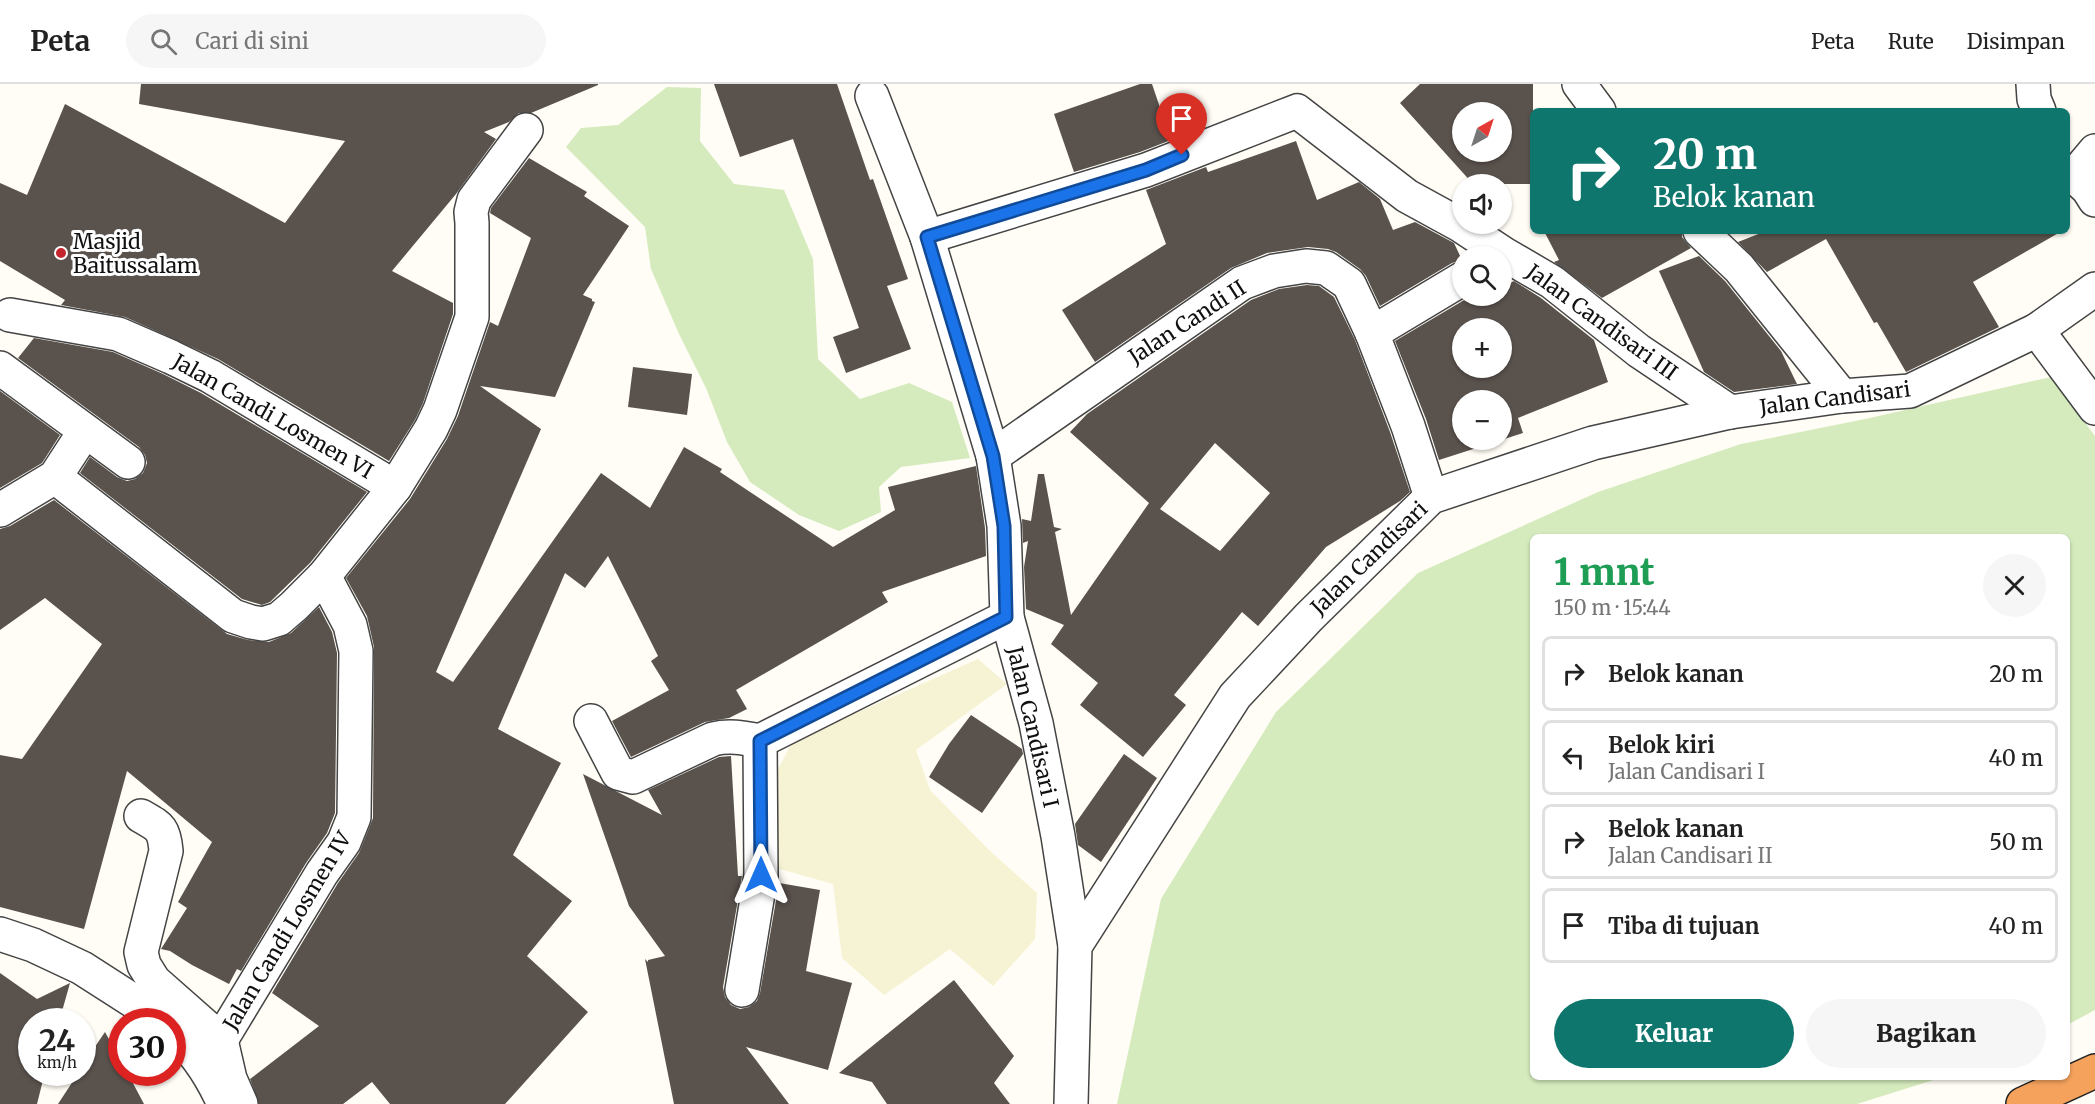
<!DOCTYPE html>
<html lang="id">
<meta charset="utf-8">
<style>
body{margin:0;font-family:Merriweather,serif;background:#f6f6f6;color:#222;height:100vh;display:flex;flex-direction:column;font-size:22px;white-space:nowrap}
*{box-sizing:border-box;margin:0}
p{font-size:20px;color:#767676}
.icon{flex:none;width:33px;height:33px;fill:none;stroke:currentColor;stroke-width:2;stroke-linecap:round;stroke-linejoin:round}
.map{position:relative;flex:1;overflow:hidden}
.panel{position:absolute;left:1530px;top:450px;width:540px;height:546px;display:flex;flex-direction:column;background:#fff;border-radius:9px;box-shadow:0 2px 4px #0004}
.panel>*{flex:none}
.guide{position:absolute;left:1530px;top:24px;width:540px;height:126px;border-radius:9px;box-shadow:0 2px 4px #0004;background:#0f766e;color:#fff;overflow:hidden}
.needle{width:39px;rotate:39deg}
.fabs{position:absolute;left:1452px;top:18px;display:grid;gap:12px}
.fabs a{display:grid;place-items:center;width:60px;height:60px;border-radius:50%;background:#fff;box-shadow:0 2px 4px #0004;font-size:30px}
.speed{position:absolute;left:18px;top:924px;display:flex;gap:12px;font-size:30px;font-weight:700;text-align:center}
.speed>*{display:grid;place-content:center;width:78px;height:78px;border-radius:50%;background:#fff;box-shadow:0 2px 4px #0004;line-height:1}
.speed small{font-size:15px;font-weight:400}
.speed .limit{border:9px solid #d22;background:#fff;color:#111}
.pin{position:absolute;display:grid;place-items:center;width:51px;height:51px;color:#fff;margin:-62px -26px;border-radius:50% 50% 50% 0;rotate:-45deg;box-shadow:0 0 6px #0007}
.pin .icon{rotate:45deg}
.me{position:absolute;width:66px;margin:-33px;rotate:0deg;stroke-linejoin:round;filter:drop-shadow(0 0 4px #0008)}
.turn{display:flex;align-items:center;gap:21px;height:126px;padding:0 24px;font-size:27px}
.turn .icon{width:78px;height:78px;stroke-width:2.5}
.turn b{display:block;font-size:42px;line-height:51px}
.round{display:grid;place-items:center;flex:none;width:63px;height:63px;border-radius:32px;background:#f6f6f6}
.summary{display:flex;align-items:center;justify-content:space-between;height:102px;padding:0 24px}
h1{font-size:36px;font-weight:800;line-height:45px;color:#1e9e55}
.cta{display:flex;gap:12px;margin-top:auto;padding:12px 24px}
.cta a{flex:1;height:69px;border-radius:36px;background:#0f766e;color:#fff;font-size:24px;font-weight:800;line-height:69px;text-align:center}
.cta a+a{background:#f6f6f6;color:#222}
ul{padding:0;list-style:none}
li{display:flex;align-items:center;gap:18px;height:75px;margin:0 12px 9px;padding:0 12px;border:3px solid #e0e0e0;border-radius:9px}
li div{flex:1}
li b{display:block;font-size:22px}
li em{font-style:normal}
header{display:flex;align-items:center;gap:36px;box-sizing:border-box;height:84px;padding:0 30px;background:#fff;border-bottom:2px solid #e0e0e0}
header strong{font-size:28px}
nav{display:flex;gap:33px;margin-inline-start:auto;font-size:21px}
.search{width:420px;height:54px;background:#f6f6f6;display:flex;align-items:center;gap:15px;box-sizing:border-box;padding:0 21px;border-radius:33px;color:#767676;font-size:22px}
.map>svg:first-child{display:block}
.farmland{fill:#f6f3d4}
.green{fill:#d5ebbd}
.building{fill:#5a524d;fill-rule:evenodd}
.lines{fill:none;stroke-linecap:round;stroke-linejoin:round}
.street-casing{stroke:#444;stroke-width:36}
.highway-casing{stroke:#222;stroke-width:36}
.street{stroke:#fff;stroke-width:33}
.highway{stroke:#f5a25d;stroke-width:33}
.route-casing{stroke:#114b97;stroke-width:15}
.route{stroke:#1a73e8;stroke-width:10}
.poi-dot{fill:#c4262e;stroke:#fff;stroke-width:2}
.labels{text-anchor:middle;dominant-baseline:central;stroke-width:6;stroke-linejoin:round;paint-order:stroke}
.poi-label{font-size:21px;fill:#111;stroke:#fff;text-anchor:start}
.street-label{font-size:21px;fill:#111;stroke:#fff}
</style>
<header>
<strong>Peta</strong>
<div class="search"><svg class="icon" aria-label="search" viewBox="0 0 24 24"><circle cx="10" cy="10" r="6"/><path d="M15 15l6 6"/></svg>Cari di sini</div>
<nav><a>Peta</a><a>Rute</a><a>Disimpan</a></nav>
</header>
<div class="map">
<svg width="2095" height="1020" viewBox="0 0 2095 1020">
<rect width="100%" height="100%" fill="#fffdf5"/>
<path class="farmland" d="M978,575l29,25 -91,66 14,40 58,59 49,44 -2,46 -42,47 -43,-37 -66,46 -42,-37 -9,-74 -64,-18 2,-84 22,-41z"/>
<g class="green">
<path d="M667,3l34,1 -1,53 34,43 50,6 29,69 5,100 42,40 49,-16 43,19 18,56 -69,9 -22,20 2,25 -42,19 -40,-16 -49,-33 -23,-40 -21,-54 -27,-54 -28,-65 -6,-42 -79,-80 15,-19 37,-3z"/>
<path d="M2051,293l44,59v574l-28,15v-488h-534v540h410l-86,27h-740l44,-205 115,-187 142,-139 180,-81 143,-48 129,-26z"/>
</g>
<g class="building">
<path d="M141,0h457v1l-67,28h-12l-10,9 -25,10 12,7 -40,55 -64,77 61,32v11l-30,89 -8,17 -26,41 -171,-102 -93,-42 -64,-12 4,-5 -65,-39v-78l27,12 38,-91 220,119 60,-82 -206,-37z"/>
<path d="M714,0h123l33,96 3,-1 35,100 -21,7 24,63 -65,24 -13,-36 26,-9 -66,-189 -53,18z"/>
<path d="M1140,0h12l19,56 -31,12 -66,20 -20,-58z"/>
<path d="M1420,0h113v100h-60l-73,-81zM1462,28h40v40h-40z"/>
<path d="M1296,57l21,59 42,-18 21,17 13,31 22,-8 39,21 8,17 -10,3 -72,43 -14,-30 -6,-7 -24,-17 -8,-3 -20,-2 -41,6 -36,15 -136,94 -33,-52 104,-66 -20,-54 60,-23 2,5z"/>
<path d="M529,74l58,34 -3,4 45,30 -46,69 9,4v2l3,1 -40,95 -75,-11 61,43 -105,243 17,10 148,-209 49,35 34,-61 38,22 -2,3 113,75 62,-37 -7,-23 88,-21 9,62 1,28 -104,36 6,10 -152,88 11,19 -18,9 -24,4 -74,35 -19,-36 57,-31 -18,-29 7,-5 -50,-100 -23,32 -20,-15 -67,156 63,34 -48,92 59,46 -45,55 61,56 -83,92h-115l-18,-22 -29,22h-84l-9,-25 69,-53 -47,-33 66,-110 21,-30 14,-35 1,-171 -7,-31 -21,-38 64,-79 37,-60 11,-23 32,-94 8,4 33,-88 -41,-25 1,-5z"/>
<path d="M1544,147h138v6l9,11 -89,50 -48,-36 5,-2z"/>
<path d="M1766,147h296l-89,51 26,45 -93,45 -29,-50 -3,1 -48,-84 -59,33 -29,-30z"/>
<path d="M1699,172l26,25 56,70 16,33 -63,8 -30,-20 -45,-101z"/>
<path d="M1514,197l27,17 53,42 14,42 -90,36 5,15 -84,27 -13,-41 -31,-78 76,-45h31v-9zM1462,244h40v40h-40zM1462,316h40v40h-40z"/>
<path d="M1307,201l12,1 15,11 21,43 35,92 20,60 -10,9 -74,46 -68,79 -16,-14 -68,83 12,10 -43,52 -63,-52 18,-22 -47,-39 13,-19 -38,-16 -2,-42 4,-26 -5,2 -1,-24 9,2 7,-47h6l10,53 8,2 -7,3 16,83 78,-112 -79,-71 17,-18 164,-114 28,-11zM1215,359l55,50 -50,58 -60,-42z"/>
<path d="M34,254l79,14 50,22 38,19 166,99 -57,71 -40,39 -8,3 -20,-6 -162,-126 10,-16 27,20 10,4 8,-2 8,-6 4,-10 -2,-8 -6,-8 -121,-89z"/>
<path d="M633,283l59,7 -5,41 -59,-8z"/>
<path d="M0,307l60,44 -18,28 -42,25z"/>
<path d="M54,416l173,134 21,6 21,2 22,-9 28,-26 13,25 5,21 -2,160 -8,20 -21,30 -65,108 -4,-2 -8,15 -37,-19 -22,-14 -9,-2 26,-41 -9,-6 34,-60 -85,-71 -43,158 -84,-22v-152l22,4 80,-115 -57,-46 -45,32v-101l10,-3z"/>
<path d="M971,631l51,34 1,5 -41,59 -53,-36 20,-33z"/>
<path d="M1124,670l33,24 -56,84 -23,-17 -3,-21z"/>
<path d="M731,672l7,120h4l-19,111 2,10 6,8 9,4 9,-2 8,-6 3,-8 19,-110 41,7 -14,81 46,12 -24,87 -82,-23 43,57h-115l-29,-145 3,3v-2l17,-4 -36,-50 -46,-132 79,41 -14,-25 71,-33z"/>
<path d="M0,889l37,26 33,-16 -11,39h-27v50h13l-8,32h-37z"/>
<path d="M954,896l60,76 -20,27 16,21h-123l-15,-22 -33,-9z"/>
<path d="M105,948l17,31v9h5l17,32h-86l21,-32h3v-6z"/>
</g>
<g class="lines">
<defs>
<g id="street">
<path d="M1579,0l20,27"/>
<path d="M2033,0l1,15 5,12"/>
<path d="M872,12l55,141 66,219 11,70 3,91 29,106 22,113 17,110"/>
<path d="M2095,67l-21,25 14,13 7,11"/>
<path d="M1700,147l39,37 103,128"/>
<path d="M927,153l219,-67 151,-59 110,85 53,29 44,29 48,28 87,69 91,61"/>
<path d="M10,231l108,19 53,23 39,19 185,111"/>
<path d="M2037,246l58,78"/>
<path d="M1372,249l90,-54"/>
<path d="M0,284l128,94"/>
<path d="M993,372l249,-173 32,-12 32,-5 20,2 23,16 23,49 36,93 23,71"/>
<path d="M55,393l178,139 18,6 12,2 16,-5 15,-13 30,-30 71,-89 36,-58 9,-19 32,-93v-94l-1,-11 3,-12 52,-70"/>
<path d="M0,426l55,-33 30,-46"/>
<path d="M591,637l27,52 15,4 80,-38c17,-4 31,-1 47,2"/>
<path d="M141,732c19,11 23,12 25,35l-25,101 3,13 10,16 67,59 9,39 11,25"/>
<path d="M0,850l33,11 49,23 70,45 10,9"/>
<path d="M742,906l19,-115 -1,-134 247,-124"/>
<path d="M172,947c23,19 40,46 52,73"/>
<path d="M221,956l101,-167 22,-31 10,-25 2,-166 -6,-26 -26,-49"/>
<path d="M1071,1020l4,-158 160,-250 74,-79 122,-120 162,-54 137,-31 112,-16 68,-5 127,-61 58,-41"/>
</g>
<path id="highway" d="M2023,1020l72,-33"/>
</defs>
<use href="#street" class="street-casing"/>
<use href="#highway" class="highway-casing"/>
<use href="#street" class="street"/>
<use href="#highway" class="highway"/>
</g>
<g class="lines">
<defs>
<path id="route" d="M761,791l-1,-134 246,-124 -2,-91 -11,-70 -66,-219 219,-67 36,-15"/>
</defs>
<use href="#route" class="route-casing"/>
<use href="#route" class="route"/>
</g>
<circle class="poi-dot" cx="61" cy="169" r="6"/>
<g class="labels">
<g class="poi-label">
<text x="73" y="157">Masjid<tspan x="73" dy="24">Baitussalam</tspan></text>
</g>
<g class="street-label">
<text transform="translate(1187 238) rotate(-33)">Jalan Candi II</text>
<text transform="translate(1602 238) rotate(36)">Jalan Candisari III</text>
<text transform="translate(1835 314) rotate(-7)">Jalan Candisari</text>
<text transform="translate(273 332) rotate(30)">Jalan Candi Losmen VI</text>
<text transform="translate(1369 474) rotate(-44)">Jalan Candisari</text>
<text transform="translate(1033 643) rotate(77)">Jalan Candisari I</text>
<text transform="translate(287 847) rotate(-59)">Jalan Candi Losmen IV</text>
</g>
</g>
</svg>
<div class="fabs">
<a><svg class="needle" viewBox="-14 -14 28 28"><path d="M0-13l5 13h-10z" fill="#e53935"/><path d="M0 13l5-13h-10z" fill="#767676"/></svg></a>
<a><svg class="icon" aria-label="sound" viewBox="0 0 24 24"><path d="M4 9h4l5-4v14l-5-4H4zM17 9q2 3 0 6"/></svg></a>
<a><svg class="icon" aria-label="search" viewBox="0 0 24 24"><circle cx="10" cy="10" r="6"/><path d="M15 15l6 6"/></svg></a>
<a>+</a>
<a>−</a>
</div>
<div class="speed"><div>24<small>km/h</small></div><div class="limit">30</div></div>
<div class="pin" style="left:1182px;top:71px;background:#d93025"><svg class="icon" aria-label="arrive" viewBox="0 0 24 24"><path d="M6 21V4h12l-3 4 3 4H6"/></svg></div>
<svg class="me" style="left:761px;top:791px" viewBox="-20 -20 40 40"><path d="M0-17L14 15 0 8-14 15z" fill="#1a73e8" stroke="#fff" stroke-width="4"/></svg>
<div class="guide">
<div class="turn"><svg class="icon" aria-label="right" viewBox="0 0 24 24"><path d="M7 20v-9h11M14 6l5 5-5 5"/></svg><div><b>20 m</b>Belok kanan</div></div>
</div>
<section class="panel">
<div class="summary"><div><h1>1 mnt</h1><p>150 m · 15:44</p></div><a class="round"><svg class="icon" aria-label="close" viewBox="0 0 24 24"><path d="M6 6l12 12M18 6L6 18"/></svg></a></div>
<ul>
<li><svg class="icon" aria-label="right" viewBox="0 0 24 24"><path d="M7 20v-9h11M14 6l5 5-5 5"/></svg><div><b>Belok kanan</b></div><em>20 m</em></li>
<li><svg class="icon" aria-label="left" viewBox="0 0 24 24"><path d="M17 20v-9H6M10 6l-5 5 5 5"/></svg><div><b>Belok kiri</b><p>Jalan Candisari I</p></div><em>40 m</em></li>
<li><svg class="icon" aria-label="right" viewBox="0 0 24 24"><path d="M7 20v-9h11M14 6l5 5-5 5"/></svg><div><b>Belok kanan</b><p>Jalan Candisari II</p></div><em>50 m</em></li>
<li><svg class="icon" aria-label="arrive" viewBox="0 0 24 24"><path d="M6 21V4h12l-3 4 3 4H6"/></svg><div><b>Tiba di tujuan</b></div><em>40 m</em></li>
</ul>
<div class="cta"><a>Keluar</a><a>Bagikan</a></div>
</section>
</div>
